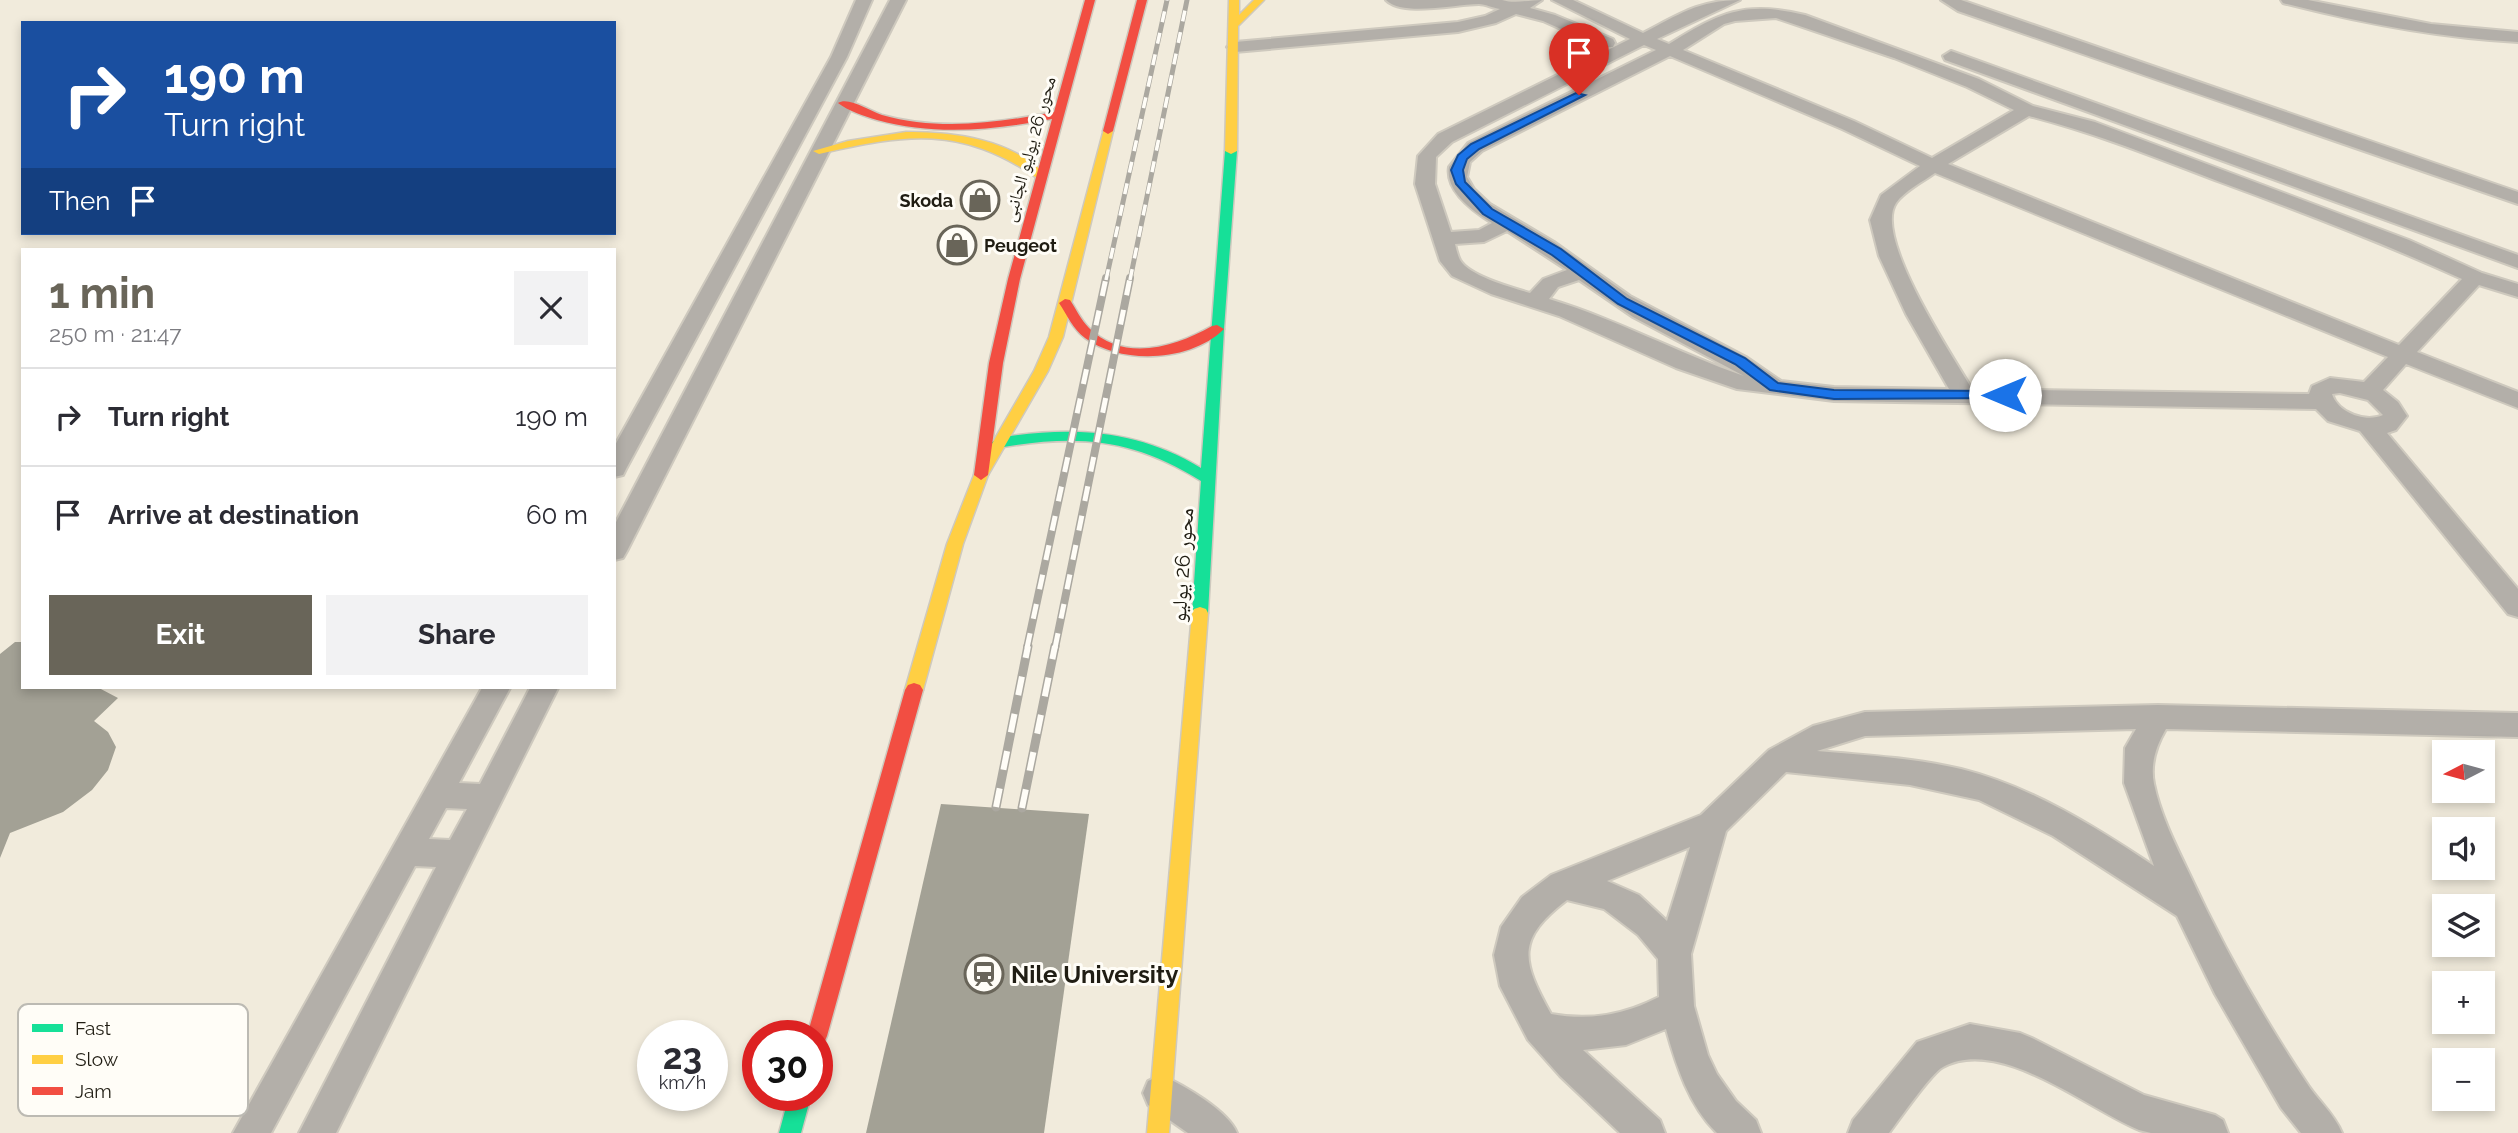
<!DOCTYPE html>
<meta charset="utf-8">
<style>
body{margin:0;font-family:Raleway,"Noto Naskh Arabic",sans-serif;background:#f2f2f3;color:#2b2b33;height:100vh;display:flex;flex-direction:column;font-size:26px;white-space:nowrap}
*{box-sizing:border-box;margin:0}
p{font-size:23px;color:#7c7c81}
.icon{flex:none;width:38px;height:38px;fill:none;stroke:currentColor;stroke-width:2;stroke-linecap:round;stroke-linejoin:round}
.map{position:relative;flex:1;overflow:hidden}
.panel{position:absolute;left:21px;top:248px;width:595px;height:441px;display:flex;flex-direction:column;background:#fff;border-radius:0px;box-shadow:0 4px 10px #0003}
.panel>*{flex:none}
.top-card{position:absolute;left:21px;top:21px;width:595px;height:214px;border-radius:0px;box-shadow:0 4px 10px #0003;background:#1a4fa0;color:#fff;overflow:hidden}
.needle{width:46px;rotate:264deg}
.buttons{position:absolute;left:2432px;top:740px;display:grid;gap:14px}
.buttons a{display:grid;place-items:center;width:63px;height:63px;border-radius:0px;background:#fff;box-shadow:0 4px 10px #0003;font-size:35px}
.speed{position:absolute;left:637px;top:1020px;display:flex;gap:14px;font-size:35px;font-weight:700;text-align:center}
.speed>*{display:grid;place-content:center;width:91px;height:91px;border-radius:50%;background:#fff;box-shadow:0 4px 10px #0003;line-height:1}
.speed small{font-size:18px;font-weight:400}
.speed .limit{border:10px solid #d22;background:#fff;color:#111}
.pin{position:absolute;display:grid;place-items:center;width:60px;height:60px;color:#fff;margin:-72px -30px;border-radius:50% 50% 50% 0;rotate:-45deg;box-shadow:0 0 7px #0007}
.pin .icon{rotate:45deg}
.me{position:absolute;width:77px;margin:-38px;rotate:270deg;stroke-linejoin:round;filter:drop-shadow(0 0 5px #0008)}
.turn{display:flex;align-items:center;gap:24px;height:147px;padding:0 28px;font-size:32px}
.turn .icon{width:91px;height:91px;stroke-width:2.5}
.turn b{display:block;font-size:49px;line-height:60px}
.then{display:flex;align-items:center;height:66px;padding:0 28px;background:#0003;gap:14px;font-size:26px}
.round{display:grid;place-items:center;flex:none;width:74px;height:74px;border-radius:0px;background:#f2f2f3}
.head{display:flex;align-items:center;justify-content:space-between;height:119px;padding:0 28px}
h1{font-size:42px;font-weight:700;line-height:52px;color:#696559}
.button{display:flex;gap:14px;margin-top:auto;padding:14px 28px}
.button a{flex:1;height:80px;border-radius:0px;background:#696559;color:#fff;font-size:28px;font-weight:700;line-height:80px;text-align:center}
.button a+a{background:#f2f2f3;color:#2b2b33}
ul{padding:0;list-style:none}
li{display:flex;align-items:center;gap:21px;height:98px;padding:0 28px;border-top:2px solid #e1e1e2}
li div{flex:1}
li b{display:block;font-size:26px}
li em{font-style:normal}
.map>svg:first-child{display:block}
.building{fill:#a3a195}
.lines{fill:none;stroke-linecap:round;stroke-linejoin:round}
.street-casing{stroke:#cec9be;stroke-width:4}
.fast-casing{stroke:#cec9be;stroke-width:3}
.slow-casing{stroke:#cec9be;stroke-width:3}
.jam-casing{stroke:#cec9be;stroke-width:3}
.street{fill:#b3afa9;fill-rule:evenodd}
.fast{fill:#16e098;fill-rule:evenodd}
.slow{fill:#ffcf43;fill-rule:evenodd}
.jam{fill:#f24e42;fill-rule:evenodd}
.rail-far2-casing{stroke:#aba8a0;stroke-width:5}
.rail-far1-casing{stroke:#aba8a0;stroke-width:8}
.rail-casing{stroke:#aba8a0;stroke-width:9}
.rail-far2{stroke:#fffdf7;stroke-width:3.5;stroke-dasharray:11;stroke-linecap:butt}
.rail-far1{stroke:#fffdf7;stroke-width:5;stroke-dasharray:15;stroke-linecap:butt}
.rail{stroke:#fffdf7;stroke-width:6;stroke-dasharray:19;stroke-linecap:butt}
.route{fill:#1a73e8;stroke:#114b97;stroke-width:2}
.labels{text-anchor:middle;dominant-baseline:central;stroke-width:6;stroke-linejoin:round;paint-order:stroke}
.far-street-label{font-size:18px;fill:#201d13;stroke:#fffdf7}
.far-poi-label{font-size:18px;font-weight:bold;fill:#201d13;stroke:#fffdf7;text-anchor:end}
.street-label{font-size:21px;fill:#201d13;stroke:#fffdf7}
.near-poi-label{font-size:24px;font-weight:bold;fill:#201d13;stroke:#fffdf7;text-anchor:start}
.key{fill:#fffdf7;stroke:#bcbab3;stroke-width:2}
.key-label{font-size:19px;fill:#201d13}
</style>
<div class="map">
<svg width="2518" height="1133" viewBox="0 0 2518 1133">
<rect width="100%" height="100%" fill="#f1ebdc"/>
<g class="building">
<path d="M15,642h8v46h76l19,10 -24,23 14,11 8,15 -8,23 -16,20 -29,22 -53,21 -10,25v-204z"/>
<path d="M941,804l148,10 -45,319h-178z"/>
</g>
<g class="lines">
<defs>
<g id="street">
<path d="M856,0h16l-25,57 -221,412 -3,6 -9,2v-30l217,-390z"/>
<path d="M890,0h16l-279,551 -4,7 -9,2v-34z"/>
<path d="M1386,0h116c13,4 26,0 40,0l-12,8 25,7 58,24 2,4 -2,4h-12l-58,-26 -27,-7 -20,9 -38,9 -223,20 -8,-5 8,-5 223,-20 27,-6 15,-7c-7,-1 -15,-5 -21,-5 -23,0 -76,13 -93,-4z"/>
<path d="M1552,0h21l70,33c35,-18 56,-33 97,-33l-83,39 12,5c50,-31 75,-44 136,-29l174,64 54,27 62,16 314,118 73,33 36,11v13l-39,-12 -62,67 101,40v16l-112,-44 -23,26 15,12 9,14 -11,14 -9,3 131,156v28l-10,-3 -148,-183 -32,-10 -12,-12 -482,-8 -97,-12 -61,-21 -117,-52 -68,-22 -39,-18 -12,-15 -25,-77 3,-28 20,-22 192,-95zM1776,18l118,40 73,29 47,23 -82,48 -78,-37 -171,-71 41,-26 11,-3zM1644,45l12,5 -188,93 -19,24c-4,25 25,45 43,56l-13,7 -28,2 -16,-48 1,-27 16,-15zM1670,56l172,73 78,37 -39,29 -11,25 9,36 27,58 43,75 -115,-2 -53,-6 -35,-24 -116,-61 -76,-54 -64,-38 -16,-15 -7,-12 3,-15 12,-11zM2029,116c66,17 128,42 191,66 82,30 163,61 242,97l-63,66 -451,-181zM1935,173l453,184 -24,25 -34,-4 -18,8 -3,8 -337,-5c-20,-34 -99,-152 -76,-186 8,-12 28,-22 39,-30zM1507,231l60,39 -24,9 -13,14c-17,-5 -61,-17 -70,-33 -2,-4 -4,-11 -5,-16l29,-2zM1579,280l54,37 111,59c-66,-23 -128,-57 -195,-77l9,-12zM2340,393l28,7 15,15c-17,8 -45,-2 -51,-21z"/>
<path d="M1941,0h20l557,192v12l-560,-193z"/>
<path d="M2281,0h27l123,24 87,8v10c-80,-4 -157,-19 -235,-39z"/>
<path d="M1951,51l567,204v13l-573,-208 -2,-4z"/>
<path d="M482,688h28l-51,95 21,1 50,-96h28l-222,445h-37l137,-266 -21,-1 -144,267h-38zM446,808l21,1 -17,31 -21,-1z"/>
<path d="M2158,705l360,8v24l-352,-8c-10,17 -16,35 -12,55 6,30 22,62 35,89 33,72 73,143 117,209 11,18 28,31 36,51h-41l-20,-25 -66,-114 -38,-78 -124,-80 -74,-36 -69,-15 -124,-13 -60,59 -35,123 3,52 14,49 9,19 19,27 20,19 5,13h-44c-28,-27 -41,-68 -51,-104l-40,16 -43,5 77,70 5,13h-45l-60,-57 -32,-36 -28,-54 -6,-31 7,-28 21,-30 29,-22 150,-60 68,-65 44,-24 52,-14zM2136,729l-11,19 -1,35 30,83c-60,-40 -122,-79 -193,-97 -47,-11 -96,-14 -144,-18l48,-15zM1690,847l-23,74 -28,-26 -32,-14zM1567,900l37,9 34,26 20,24 1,38c-35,18 -69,24 -108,17 -30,-54 -35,-75 16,-114z"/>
<path d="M1970,1024l50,9 12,5 112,57 71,20 8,5 5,13h-77l-12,-3c-53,-22 -139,-94 -196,-63 -12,6 -44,53 -54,66h-41l5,-13 64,-78z"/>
<path d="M1161,1075c23,10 67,36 76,58h-49l-40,-28 -5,-12 5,-12z"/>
</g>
<g id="fast">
<path d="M1231,148l6,3 -13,178 -16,284 -2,4h-12l-2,-4 9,-132c-69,-43 -124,-47 -203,-33l-7,-5 7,-5c72,-12 139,-9 203,30l24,-317z"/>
<path d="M789,1096h22l-10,37h-22z"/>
</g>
<g id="slow">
<path d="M1229,0h10v15l15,-15h10l-26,26 -1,125 -6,3 -6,-3z"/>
<path d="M1104,129l9,2 -50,206 -15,34 -60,104 -25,69 -40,146 -3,5h-12l-3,-5 42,-146 27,-69 60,-104 15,-34z"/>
<path d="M906,132c49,0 105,7 141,44l-10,2c-76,-53 -132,-44 -218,-24l-6,-3 35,-10z"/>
<path d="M1200,607l6,2 2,4 -39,520h-22l45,-520 2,-4z"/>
</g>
<g id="jam">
<path d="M1085,0h10l-75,279 -17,84 -15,112 -7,5 -7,-5 15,-112 19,-84 44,-160c-59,11 -116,17 -175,1 -13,-4 -29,-9 -39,-17 10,-7 32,8 44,12 57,16 115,8 172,-3z"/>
<path d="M1137,0h10l-34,131 -5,3 -5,-3z"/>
<path d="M1065,299l5,1c6,9 11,20 19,28 35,35 86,19 123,-2l5,-1 7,4c-33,33 -103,36 -139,9 -12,-9 -18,-23 -26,-35z"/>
<path d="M914,683l6,2 3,5 -96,346 -3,7 -7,3v-10h-10l98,-346 3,-5z"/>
</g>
</defs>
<use href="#street" class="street-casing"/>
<use href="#fast" class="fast-casing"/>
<use href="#slow" class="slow-casing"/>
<use href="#jam" class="jam-casing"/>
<use href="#street" class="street"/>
<use href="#fast" class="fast"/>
<use href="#slow" class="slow"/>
<use href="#jam" class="jam"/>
<defs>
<g id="rail-far2">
<path d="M1106,280l61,-280"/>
<path d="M1130,280l57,-280"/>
</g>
<g id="rail-far1">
<path d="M1027,648l79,-370"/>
<path d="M1055,648l75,-370"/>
</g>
<g id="rail">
<path d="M996,807l32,-161"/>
<path d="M1022,808l33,-162"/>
</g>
</defs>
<use href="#rail-far2" class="rail-far2-casing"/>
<use href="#rail-far1" class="rail-far1-casing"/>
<use href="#rail" class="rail-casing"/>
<use href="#rail-far2" class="rail-far2"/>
<use href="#rail-far1" class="rail-far1"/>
<use href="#rail" class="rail"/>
</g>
<path class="route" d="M1576,93l9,2 -106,54 -12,10 -4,11 2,12 27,27 69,40 66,50 118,59 33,25 56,7 171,1 5,1v6l-176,1 -64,-9 -35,-26 -117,-60 -66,-49 -69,-41 -27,-30 -5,-14 7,-15 13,-11z"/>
<defs>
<symbol id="shop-ring" viewBox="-11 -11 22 22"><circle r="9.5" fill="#fffdf7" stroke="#696559" stroke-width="1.5"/><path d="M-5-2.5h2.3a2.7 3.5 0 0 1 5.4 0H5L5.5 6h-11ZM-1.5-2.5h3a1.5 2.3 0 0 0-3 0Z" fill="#696559"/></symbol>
<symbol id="station-ring" viewBox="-11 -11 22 22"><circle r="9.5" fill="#fffdf7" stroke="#696559" stroke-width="1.5"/><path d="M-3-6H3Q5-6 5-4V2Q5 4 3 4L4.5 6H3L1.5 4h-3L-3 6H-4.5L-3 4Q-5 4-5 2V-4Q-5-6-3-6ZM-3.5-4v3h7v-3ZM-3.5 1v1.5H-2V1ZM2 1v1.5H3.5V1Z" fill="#696559"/></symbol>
</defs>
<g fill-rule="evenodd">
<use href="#shop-ring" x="958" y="178" width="44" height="44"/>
<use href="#shop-ring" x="935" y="223" width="44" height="44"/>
<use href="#station-ring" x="962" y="952" width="44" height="44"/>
</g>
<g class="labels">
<g class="far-street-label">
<text transform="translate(1029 149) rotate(-74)">محور 26 يوليو الجانبى</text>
</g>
<g class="far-poi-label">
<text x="953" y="200">Skoda</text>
<text x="984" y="245" text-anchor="start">Peugeot</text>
</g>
<g class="street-label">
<text transform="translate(1182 565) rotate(-86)">محور 26 يوليو</text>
</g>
<g class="near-poi-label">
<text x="1011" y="974">Nile University</text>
</g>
</g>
<rect x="18" y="1004" width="230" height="112" rx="10" class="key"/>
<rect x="32" y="1024" width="31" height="8" fill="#16e098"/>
<rect x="32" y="1055" width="31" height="9" fill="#ffcf43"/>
<rect x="32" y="1087" width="31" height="8" fill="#f24e42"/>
<g class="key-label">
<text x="75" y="1035">Fast</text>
<text x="75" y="1066">Slow</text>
<text x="75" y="1098">Jam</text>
</g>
</svg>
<div class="buttons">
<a><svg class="needle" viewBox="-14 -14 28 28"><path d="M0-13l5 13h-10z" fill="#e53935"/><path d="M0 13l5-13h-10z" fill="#7c7c81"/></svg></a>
<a><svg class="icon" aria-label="sound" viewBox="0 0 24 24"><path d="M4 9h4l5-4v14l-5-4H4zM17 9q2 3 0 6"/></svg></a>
<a><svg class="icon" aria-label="layers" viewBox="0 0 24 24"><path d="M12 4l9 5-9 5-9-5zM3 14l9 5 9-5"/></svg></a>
<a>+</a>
<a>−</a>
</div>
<div class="speed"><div>23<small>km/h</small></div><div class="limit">30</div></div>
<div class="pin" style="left:1579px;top:95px;background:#d93025"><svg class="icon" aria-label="arrive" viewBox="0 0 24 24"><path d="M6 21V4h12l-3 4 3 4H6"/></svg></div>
<svg class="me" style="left:2005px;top:395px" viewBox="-20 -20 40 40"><circle r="19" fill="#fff"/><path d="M0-13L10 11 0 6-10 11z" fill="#1a73e8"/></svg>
<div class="top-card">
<div class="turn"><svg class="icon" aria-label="right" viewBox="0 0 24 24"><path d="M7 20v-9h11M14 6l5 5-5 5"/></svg><div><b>190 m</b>Turn right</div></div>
<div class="then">Then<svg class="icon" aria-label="arrive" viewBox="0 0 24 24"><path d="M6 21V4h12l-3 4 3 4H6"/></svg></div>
</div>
<section class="panel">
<div class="head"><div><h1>1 min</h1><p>250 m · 21:47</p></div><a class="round"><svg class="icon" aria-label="close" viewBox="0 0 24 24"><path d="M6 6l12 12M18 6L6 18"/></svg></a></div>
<ul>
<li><svg class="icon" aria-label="right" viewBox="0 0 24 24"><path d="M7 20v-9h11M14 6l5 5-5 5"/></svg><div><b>Turn right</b></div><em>190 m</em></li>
<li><svg class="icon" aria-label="arrive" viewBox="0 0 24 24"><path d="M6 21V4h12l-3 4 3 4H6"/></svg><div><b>Arrive at destination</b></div><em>60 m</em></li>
</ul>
<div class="button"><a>Exit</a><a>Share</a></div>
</section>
</div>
